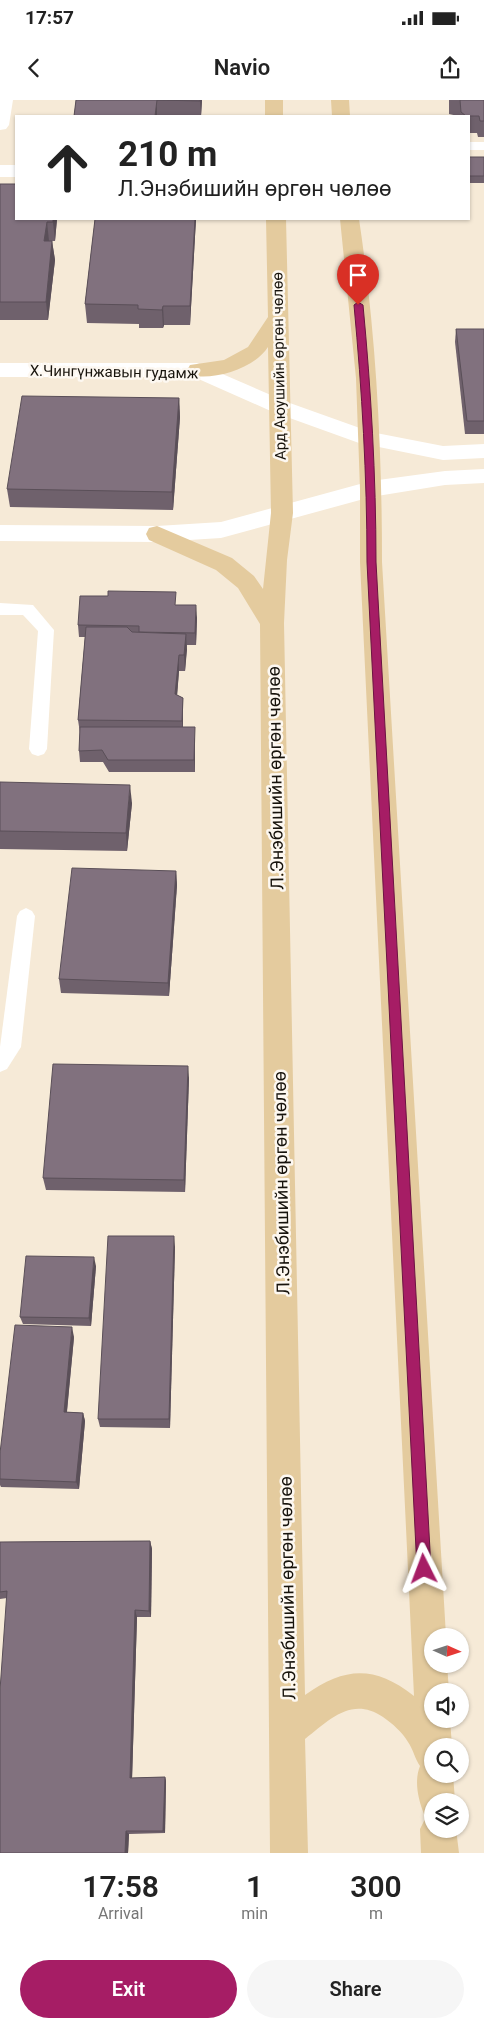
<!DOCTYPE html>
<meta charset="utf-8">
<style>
body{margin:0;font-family:Roboto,sans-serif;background:#f6f6f6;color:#222;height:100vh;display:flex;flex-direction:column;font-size:19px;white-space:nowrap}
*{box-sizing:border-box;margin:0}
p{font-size:16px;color:#767676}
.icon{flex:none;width:28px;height:28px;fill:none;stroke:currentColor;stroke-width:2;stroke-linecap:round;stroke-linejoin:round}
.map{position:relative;height:1753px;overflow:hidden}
.sheet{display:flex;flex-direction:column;background:#fff;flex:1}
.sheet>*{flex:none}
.hud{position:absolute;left:15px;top:15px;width:455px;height:105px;border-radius:0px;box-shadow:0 1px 4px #0004;background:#fff;color:#222;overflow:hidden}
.needle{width:32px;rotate:93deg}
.tools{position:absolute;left:424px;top:1528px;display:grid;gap:10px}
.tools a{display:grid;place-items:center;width:45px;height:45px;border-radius:50%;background:#fff;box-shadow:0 1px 4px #0004;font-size:25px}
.pin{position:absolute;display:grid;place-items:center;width:42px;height:42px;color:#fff;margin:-51px -21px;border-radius:50% 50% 50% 0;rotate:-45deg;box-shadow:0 0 5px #0007}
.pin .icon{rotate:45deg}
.me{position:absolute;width:55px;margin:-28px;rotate:357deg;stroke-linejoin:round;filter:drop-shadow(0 0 4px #0008)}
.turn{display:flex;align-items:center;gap:18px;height:105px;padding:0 20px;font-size:22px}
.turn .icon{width:65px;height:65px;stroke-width:2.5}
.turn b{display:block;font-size:35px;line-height:42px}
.eta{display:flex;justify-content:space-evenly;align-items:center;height:85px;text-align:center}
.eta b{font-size:30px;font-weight:600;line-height:35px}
.action{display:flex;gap:10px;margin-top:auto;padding:10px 20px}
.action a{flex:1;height:58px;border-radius:30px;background:#a61d65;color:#fff;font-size:20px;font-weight:600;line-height:58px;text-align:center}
.action a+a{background:#f6f6f6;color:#222}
.status{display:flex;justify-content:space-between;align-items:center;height:35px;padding:0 25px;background:#fff;direction:ltr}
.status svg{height:14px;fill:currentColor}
header{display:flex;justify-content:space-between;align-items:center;height:65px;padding:0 20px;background:#fff;font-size:22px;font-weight:600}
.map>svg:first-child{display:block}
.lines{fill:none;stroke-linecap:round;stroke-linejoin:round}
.lane{fill:#fff;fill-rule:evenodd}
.street{fill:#fff;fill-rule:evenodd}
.secondary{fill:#fff;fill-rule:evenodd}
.primary{fill:#e4cb9e;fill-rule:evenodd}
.wall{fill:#6f616c}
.shaded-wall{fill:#5a4f58}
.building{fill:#81717e;stroke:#5a4f58}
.route{fill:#a61d65;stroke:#6c1342}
.labels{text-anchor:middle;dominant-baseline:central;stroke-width:5;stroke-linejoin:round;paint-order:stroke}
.far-street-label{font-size:15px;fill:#17130c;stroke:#fdf8f1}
.street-label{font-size:18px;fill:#17130c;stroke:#fdf8f1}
</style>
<div class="status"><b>17:57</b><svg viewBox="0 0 49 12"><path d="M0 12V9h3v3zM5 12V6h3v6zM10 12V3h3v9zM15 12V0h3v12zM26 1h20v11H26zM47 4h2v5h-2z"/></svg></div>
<header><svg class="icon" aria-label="back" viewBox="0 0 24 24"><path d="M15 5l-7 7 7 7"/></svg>Navio<svg class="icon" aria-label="share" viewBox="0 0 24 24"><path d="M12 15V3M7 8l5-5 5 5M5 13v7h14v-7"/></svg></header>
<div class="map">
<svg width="484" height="1753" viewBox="0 0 484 1753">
<rect width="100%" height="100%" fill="#f6ead7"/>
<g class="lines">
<g class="lane">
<rect x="469" y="42" width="15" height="8"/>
<path d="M0,503l33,2 21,25 -7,119 -3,5 -6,2 -6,-2 -3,-5 9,-118 -15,-16h-23z"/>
<path d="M26,808l6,3 3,5 -14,131 -14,22 -7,3v-25l17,-131 3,-5z"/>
</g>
<g class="street">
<path d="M0,0h13l-4,25 -3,4 -6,1z"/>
<rect x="0" y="65" width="16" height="12"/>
</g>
<g class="secondary">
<path d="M0,263h197l90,39 84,30 72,14 41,-2v14l-41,2 -84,-17 -86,-31 -79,-35h-194z"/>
<path d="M484,369v14l-39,2 -74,12 -150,41 -64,4 -157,-1v-16l157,1 64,-4 150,-41 74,-10z"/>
</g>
<g class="primary">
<rect x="265" y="0" width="18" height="16"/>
<path d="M331,0h18l1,16h-18z"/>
<path d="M266,119h20l7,294 -6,47 -3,63 21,1072c40,-28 69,-30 109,1l-54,-1134v-73l-4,-111 -16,-159h19c17,113 23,228 23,343l64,1074h-14v28h15l2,27h-17v28h18l2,27h-20v28h21l2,27h-23v28h24l3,24h-38l-1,-24 7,-14 -3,-1c-6,-15 -10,-33 -4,-48 -5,-7 -7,-17 -12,-24 -6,-10 -15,-18 -25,-25 -31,-21 -53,2 -78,22l3,114h-38l-10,-1229 -22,-36 -22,-18 -67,-30 -3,-6 3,-6 8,-2 75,32 22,18 9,13 8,-76 -3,-166c-13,21 -54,34 -78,28l-3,-5 3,-5 34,-5 24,-13 20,-30z"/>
</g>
</g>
<g class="wall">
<path d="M76,0h126l-1,16h-127z"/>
<path d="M449,0h35v37h-6l-1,-4h-8v-17h-11l-9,-2z"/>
<rect x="469" y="57" width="15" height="26"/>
<path d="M0,84l16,35h41l-2,22h-6h3l3,19 -7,60h-48z"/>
<path d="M95,119h101l-6,106h-26l-1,3h-24v-4l-52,-1 -2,-19z"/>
<path d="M456,229h28v105h-19l-10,-92z"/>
<path d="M179,298l1,19 -7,93 -163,-3 -3,-18z"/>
<path d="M176,505l21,13 -1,27h-9l-2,26h-6l-2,24 6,3v29l12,12v33h-86l-6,-10h-23l-1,-11 1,-18 -2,-13 7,-83h-6l-1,-12z"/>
<path d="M0,682l132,21 -5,48 -127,-2z"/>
<path d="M176,771l1,14 -8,111 -108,-3 -2,-14z"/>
<path d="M189,978l-4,114 -139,-2 -3,-12z"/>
<path d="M175,1147l-5,181 -70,-1 -2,-8z"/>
<path d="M96,1166l-5,60 -68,-2 -3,-7z"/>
<path d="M74,1237l-7,75 16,1 2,8 -6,68 -78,-2 -1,-2v-32z"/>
<path d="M150,1441l2,8 -1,68h-14l-5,161 33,-1 1,4 -1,52 -36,1 -1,19h-128l7,-255 -7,1v-57z"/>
</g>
<g class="shaded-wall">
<path d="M157,0v16h-2z"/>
<path d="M200,0h2l-1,16z"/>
<path d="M53,119h4l-2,22 -2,-19z"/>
<path d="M195,119h1l-6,106v-19z"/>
<path d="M47,122l2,19h-5z"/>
<path d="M52,141l3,19 -7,60 -2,-18z"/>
<path d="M163,206l1,19 -1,3 -1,-18z"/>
<path d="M179,298l1,19 -7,93 -1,-18z"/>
<path d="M196,505l1,13 -1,27 -1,-12z"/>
<path d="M186,534l1,16 -2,21 -1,-16z"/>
<path d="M179,555v16l-3,38 -1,-15z"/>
<path d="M183,598v38l-1,-15z"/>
<path d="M195,627v45l-1,-12z"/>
<path d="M130,685l2,18 -5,48 -1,-18z"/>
<path d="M176,771l1,14 -8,111 -1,-13z"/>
<path d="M188,966l1,12 -4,114 -1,-12z"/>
<path d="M174,1136l1,11 -5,181 -1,-9z"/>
<path d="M94,1157l2,9 -5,60 -2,-8z"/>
<path d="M72,1227l2,10 -8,83 -2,-8z"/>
<path d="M83,1313l2,8 -6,68 -3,-7z"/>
<path d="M150,1441l2,8 -1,68 -2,-6z"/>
<path d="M135,1510l2,7 -5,164 -2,-3z"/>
<path d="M165,1677l1,4 -1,52 -2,-2z"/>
<path d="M126,1731l3,3 -1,19h-3z"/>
</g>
<g class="building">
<path d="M76,0h124v1l-43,-1 -2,16h-81z"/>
<path d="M460,0h24v21h-4l-1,-5h-13l-5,-4z"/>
<rect x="469" y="57" width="15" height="19"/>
<path d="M0,84h16v35h37v3h-6l-3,19h8l-6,61h-46z"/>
<path d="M95,119h100l-5,87h-27l-1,4 -24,-1v-4l-53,-1z"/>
<path d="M456,229h28v92h-17z"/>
<path d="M22,296l157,2 -7,94 -165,-3z"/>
<path d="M108,491l68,1 -1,13h21l-1,28 -56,-1v-6l-61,-1 2,-29h28z"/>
<path d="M86,527h41l5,5 54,2 -2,21h-5l-4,39 8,4 -1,23 -104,-1z"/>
<path d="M80,627h115l-1,33h-86l-6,-10 -23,1z"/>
<path d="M0,682l130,3 -4,48 -126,-2z"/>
<path d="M72,768l104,3 -8,112 -109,-4z"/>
<path d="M53,964l135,2 -4,114 -141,-2z"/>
<path d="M108,1136h66l-5,183h-71z"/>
<path d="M26,1156l68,1 -5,61 -69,-1z"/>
<path d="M15,1225l57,2 -8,85 19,1 -7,69 -76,-3v-26z"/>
<path d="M150,1441l-1,70 -14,-1 -5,168 35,-1 -2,54h-37l-1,22h-125v-163l7,-99 -7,1v-50z"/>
</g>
<path class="route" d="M358,202l5,3c8,85 13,171 13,257l55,1007 -2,5 -5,2 -5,-2 -2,-5 -50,-1007c0,-86 -5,-171 -13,-257z"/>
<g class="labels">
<g class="far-street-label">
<text transform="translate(279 266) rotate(-91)">Ард Аюушийн өргөн чөлөө</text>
<text transform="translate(114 272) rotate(1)">Х.Чингүнжавын гудамж</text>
</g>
<g class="street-label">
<text transform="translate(275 678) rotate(-91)">Л.Энэбишийн өргөн чөлөө</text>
<text transform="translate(281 1083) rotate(-91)">Л.Энэбишийн өргөн чөлөө</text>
<text transform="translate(287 1488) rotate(-91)">Л.Энэбишийн өргөн чөлөө</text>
</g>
</g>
</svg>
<div class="tools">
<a><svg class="needle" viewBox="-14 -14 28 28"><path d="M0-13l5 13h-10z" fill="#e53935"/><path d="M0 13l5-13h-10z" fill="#767676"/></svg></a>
<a><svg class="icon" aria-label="sound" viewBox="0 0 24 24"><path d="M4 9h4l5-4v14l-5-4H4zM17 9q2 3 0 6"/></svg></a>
<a><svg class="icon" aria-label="search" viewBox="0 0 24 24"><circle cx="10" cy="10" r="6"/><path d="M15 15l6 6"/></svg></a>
<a><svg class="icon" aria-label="layers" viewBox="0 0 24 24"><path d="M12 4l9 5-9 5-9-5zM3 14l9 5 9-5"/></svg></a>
</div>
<div class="pin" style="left:358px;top:205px;background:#d93025"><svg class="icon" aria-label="arrive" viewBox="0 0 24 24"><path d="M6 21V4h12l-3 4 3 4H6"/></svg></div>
<svg class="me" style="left:424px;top:1469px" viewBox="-20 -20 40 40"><path d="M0-17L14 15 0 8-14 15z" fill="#a61d65" stroke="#fff" stroke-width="4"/></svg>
<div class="hud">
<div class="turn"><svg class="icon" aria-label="ahead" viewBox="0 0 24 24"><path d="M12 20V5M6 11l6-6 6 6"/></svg><div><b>210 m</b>Л.Энэбишийн өргөн чөлөө</div></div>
</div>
</div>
<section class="sheet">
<div class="eta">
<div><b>17:58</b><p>Arrival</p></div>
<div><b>1</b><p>min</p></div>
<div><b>300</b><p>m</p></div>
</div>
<div class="action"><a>Exit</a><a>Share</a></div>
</section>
